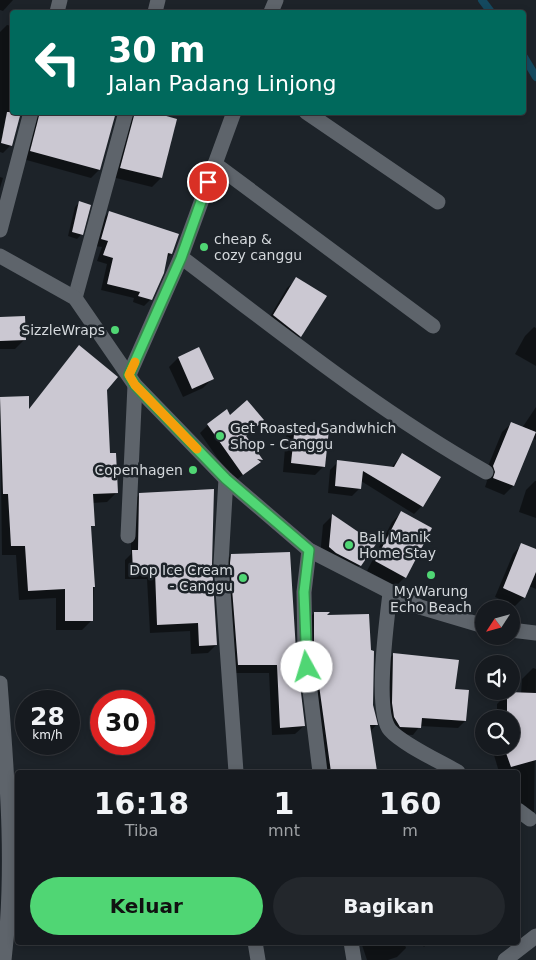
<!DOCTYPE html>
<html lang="id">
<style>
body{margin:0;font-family:"DejaVu Sans",sans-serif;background:#23272c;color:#f1f3f6;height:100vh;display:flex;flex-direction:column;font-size:19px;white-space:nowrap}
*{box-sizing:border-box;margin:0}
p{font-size:16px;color:#9ea1a4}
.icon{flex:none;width:28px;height:28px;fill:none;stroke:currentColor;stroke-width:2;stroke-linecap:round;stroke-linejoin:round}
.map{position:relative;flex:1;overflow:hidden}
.details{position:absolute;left:15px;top:770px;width:505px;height:175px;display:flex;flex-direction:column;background:#161a1f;border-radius:5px;box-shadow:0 2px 8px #0003,0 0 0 1px #35383d}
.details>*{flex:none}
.hud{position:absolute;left:10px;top:10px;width:516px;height:105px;border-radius:5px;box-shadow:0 2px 8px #0003,0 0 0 1px #35383d;background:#00695c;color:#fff;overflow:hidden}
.needle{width:32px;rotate:234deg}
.buttons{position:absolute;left:475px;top:600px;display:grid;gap:10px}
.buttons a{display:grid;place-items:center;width:45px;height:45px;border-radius:50%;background:#161a1f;box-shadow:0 2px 8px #0003,0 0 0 1px #35383d;font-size:25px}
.speed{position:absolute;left:15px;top:690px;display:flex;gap:10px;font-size:25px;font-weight:700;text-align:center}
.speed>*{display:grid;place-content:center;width:65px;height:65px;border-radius:50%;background:#161a1f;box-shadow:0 2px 8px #0003,0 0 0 1px #35383d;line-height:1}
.speed small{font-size:12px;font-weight:400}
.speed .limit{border:8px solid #d22;background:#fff;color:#111}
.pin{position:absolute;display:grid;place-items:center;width:42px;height:42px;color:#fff;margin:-21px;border:2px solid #fff;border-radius:50%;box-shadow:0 1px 5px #0007}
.me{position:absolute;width:55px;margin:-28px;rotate:354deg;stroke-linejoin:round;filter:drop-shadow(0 0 4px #0008)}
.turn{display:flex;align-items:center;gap:18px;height:105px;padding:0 15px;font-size:22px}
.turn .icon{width:65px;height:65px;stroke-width:2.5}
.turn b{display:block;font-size:35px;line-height:42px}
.eta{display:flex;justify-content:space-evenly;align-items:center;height:85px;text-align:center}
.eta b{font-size:30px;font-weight:600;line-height:35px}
.action{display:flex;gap:10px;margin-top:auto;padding:10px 15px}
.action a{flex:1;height:58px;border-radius:30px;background:#50d674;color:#111;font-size:20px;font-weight:600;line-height:58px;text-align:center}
.action a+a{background:#23272c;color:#f1f3f6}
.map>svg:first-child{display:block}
.shadow{fill:#0007}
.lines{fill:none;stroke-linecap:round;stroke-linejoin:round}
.stream{stroke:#14495f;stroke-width:8}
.building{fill:#cbc8d2}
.street{stroke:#5e646b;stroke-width:15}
.secondary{stroke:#5e646b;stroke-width:15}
.route-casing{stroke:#348b4b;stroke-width:12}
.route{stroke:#50d674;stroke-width:9}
.slow{stroke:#f59e0b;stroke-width:9}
.poi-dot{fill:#50d674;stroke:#1d2329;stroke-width:2}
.labels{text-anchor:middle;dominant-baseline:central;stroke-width:5;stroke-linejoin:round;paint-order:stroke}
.poi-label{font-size:14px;fill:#d4d8dc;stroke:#1d2329;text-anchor:start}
</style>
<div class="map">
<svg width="536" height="960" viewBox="0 0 536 960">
<rect width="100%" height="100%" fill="#1d2329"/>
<g class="shadow">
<path d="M0,0h13l-10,11 -3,-1z"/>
<path d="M7,25l5,1v86l-1,33 -8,8 -3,-1v-120z"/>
<path d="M27,112h88l-16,58 -8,8 -68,-19z"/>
<path d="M135,115l40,5 -14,58 -9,9 -40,-10 14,-53z"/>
<path d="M0,177l3,1 -3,10z"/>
<path d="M79,203l3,31 -5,5 -9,-3 7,-29z"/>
<path d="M109,213l62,41 -5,5 -15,40 -7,7 -11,-4 1,-4 -33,-8 6,-26 -10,-3 5,-14 -7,-1 7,-27z"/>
<path d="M297,279l3,57 -9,9 -26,-20 22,-37z"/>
<path d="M0,318l25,21 -10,10h-15z"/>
<path d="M534,327l2,1v38l-21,-12 10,-18z"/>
<path d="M79,347l27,43 2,65 8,38 -9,9 -15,1 1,22 -3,3 4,59 -2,33 -10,10h-26v-32l-37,2 -3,-45h-14l-2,-157 27,-1 1,13z"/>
<path d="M199,349l13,30 -9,9 -20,9 -14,-30 9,-9z"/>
<path d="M536,407v33l-3,-2 -20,48 -9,9 -19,-8 2,-6 -3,-5 18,-44 10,-9 10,5z"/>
<path d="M208,425l37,12 16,23 -27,22 -34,-49z"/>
<path d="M296,427l28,39 -9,9 -32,-3 3,-36z"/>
<path d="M402,454l20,52 -8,8 -53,-33 -1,7 -8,8 -24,-3 2,-23 8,-8 53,6z"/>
<path d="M535,481h1v37l-17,-6 7,-22z"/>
<path d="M140,494l70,70 6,81 -8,8 -17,1 -1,-23 -40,2 -3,-54h-22v-19l6,-6v-51z"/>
<path d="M401,513l4,64 -9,9 -29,-15 25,-49z"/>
<path d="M332,516l28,49 -9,9 -31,-18 3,-31z"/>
<path d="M522,544l14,6v39l-7,-3 -5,11 -9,9 -20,-9 18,-43z"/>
<path d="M231,555l63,96 10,75 -9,8 -23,1 -3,-62h-39l-7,-109z"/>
<path d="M314,613l11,4 47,88 4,20 -6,7 6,38 -2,2h-52l-17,-150z"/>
<path d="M394,654l60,36 11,31 -7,7 -38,-2 -7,9 -20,-1 -7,-72z"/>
<path d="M533,668l3,1 -2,143 -16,-1v-39h-19l-5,-17 2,-3v-6h15v-27h-14v-15l11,-11 13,1 1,-15z"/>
<path d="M361,942h43l2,6 -9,9 -9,3h-21z"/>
<path d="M420,942h8l-4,5z"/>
</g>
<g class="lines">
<g class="stream">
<path d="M482,0l9,12"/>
<path d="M524,57l12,20"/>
</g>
</g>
<g class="building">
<path d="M7,112h14l-9,34 -11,-3z"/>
<path d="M40,112h76l-16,58 -70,-19z"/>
<path d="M135,112h17l25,7 -15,59 -42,-10z"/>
<path d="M79,201l12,4 -8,30 -11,-3z"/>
<path d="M109,211l70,23 -7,20 -4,-1 -4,20 -12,27 -14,-4 2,-4 -33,-8 6,-26 -10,-3 5,-14 -7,-2z"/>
<path d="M296,277l31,19 -26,41 -28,-22z"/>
<path d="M25,316l1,24 -26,1v-24z"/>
<path d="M79,345l39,32 -11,13 3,63h6l2,40 -25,1 2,32h-4l4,61h-2v34h-28v-32l-37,2 -3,-45h-14l-3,-52h-5l-3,-97 29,-1v13z"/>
<path d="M199,347l15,32 -22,10 -14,-32z"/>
<path d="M247,400l17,20 -18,16 17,24 -6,-1 4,3 -18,13 -36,-51 20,-15 3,6z"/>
<path d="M511,422l25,10 -22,54 -21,-8 2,-6 -2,-6z"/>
<path d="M295,425l34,4 -4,38 -34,-4z"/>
<path d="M402,453l39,24 -18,30 -60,-36 -2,18 -26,-3 2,-26 57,7z"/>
<path d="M214,489l-2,75 5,81 -18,1 -1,-23 -41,2 -2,-54 -22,1 -1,-22h6l1,-57z"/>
<path d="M401,511l31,17 -26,50 -31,-17z"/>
<path d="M332,514l44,30 -15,22 -25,-13 -7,-6z"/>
<path d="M521,543l15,6v23l-11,26 -22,-10z"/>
<path d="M290,552l6,99 9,75 -25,2 -3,-63h-39l-8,-102 1,-9z"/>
<path d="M314,612h16l-3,3 42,-1 2,36 3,1 -1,54 5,20h-8l7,46 -46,1 -17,-123z"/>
<path d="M393,653l66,7 -4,29 14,1 -3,31 -44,-3 -1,10 -21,-1 -6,-10 -2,-14z"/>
<path d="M507,692l29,1v67l-25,7 -5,-14v-7h5v-27h-4z"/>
</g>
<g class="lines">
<g class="street">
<path d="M57,12l3,-12"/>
<path d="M155,12l3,-12"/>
<path d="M271,12l5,-12"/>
<path d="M306,112l132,90"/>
<path d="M215,164l218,162"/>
<path d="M0,230l31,-118"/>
<path d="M181,257c99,75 197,154 305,215"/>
<path d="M75,298l51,-186"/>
<path d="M129,375l52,-118 53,-145"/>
<path d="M226,479l-5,84 15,209"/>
<path d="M128,536l7,-151"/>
<path d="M309,550l-5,42 1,58 15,122"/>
<path d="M390,593c-3,26 -16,118 0,137 12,14 51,32 68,42"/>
<path d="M0,683c7,92 15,185 4,277"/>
<path d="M518,810l12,9"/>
<path d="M255,942l3,18"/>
<path d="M351,942l3,18"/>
<path d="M505,960l31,-24"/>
</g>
<g class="secondary">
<path d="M0,256l75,42 60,87 91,94 83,71 111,57 64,19"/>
<path d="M511,630l25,3"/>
</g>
</g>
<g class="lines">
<defs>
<path id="route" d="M208,182l-27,76 -52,117 6,10 91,94 83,71 -5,42 3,75"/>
</defs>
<use href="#route" class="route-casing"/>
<use href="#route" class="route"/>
<path class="slow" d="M135,362l-6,13 6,10 62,64"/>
</g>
<g class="poi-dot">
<circle cx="204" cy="247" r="5"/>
<circle cx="115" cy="330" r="5"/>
<circle cx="220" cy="436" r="5"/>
<circle cx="193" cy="470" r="5"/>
<circle cx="349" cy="545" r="5"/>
<circle cx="431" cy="575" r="5"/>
<circle cx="243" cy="578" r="5"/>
</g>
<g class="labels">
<g class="poi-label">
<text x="214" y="239">cheap &amp;<tspan x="214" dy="16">cozy canggu</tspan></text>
<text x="105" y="330" text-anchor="end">SizzleWraps</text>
<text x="230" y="428">Get Roasted Sandwhich<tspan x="230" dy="16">Shop - Canggu</tspan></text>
<text x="183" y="470" text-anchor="end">Copenhagen</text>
<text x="359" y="537">Bali Manik<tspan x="359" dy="16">Home Stay</tspan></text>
<text x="233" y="570" text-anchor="end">Dop Ice Cream<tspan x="233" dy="16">- Canggu</tspan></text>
<text x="431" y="591" text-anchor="middle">MyWarung<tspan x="431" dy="16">Echo Beach</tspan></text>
</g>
</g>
</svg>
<div class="buttons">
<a><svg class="needle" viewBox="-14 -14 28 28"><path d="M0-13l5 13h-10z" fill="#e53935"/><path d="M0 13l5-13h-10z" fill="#9ea1a4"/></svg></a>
<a><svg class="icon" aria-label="sound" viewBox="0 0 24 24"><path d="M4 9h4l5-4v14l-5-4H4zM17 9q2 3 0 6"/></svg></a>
<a><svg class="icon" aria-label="search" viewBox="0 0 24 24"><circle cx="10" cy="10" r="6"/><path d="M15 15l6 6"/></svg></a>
</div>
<div class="speed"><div>28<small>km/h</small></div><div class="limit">30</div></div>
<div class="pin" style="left:208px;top:182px;background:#d93025"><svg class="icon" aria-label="arrive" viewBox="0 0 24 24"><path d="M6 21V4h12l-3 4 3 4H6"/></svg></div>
<svg class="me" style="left:307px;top:667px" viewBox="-20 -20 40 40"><circle r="19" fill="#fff"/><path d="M0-13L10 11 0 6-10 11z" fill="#50d674"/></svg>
<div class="hud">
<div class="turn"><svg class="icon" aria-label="left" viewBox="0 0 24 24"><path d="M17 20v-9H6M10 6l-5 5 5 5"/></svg><div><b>30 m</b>Jalan Padang Linjong</div></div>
</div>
<section class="details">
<div class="eta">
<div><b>16:18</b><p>Tiba</p></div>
<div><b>1</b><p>mnt</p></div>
<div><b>160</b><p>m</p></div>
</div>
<div class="action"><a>Keluar</a><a>Bagikan</a></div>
</section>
</div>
